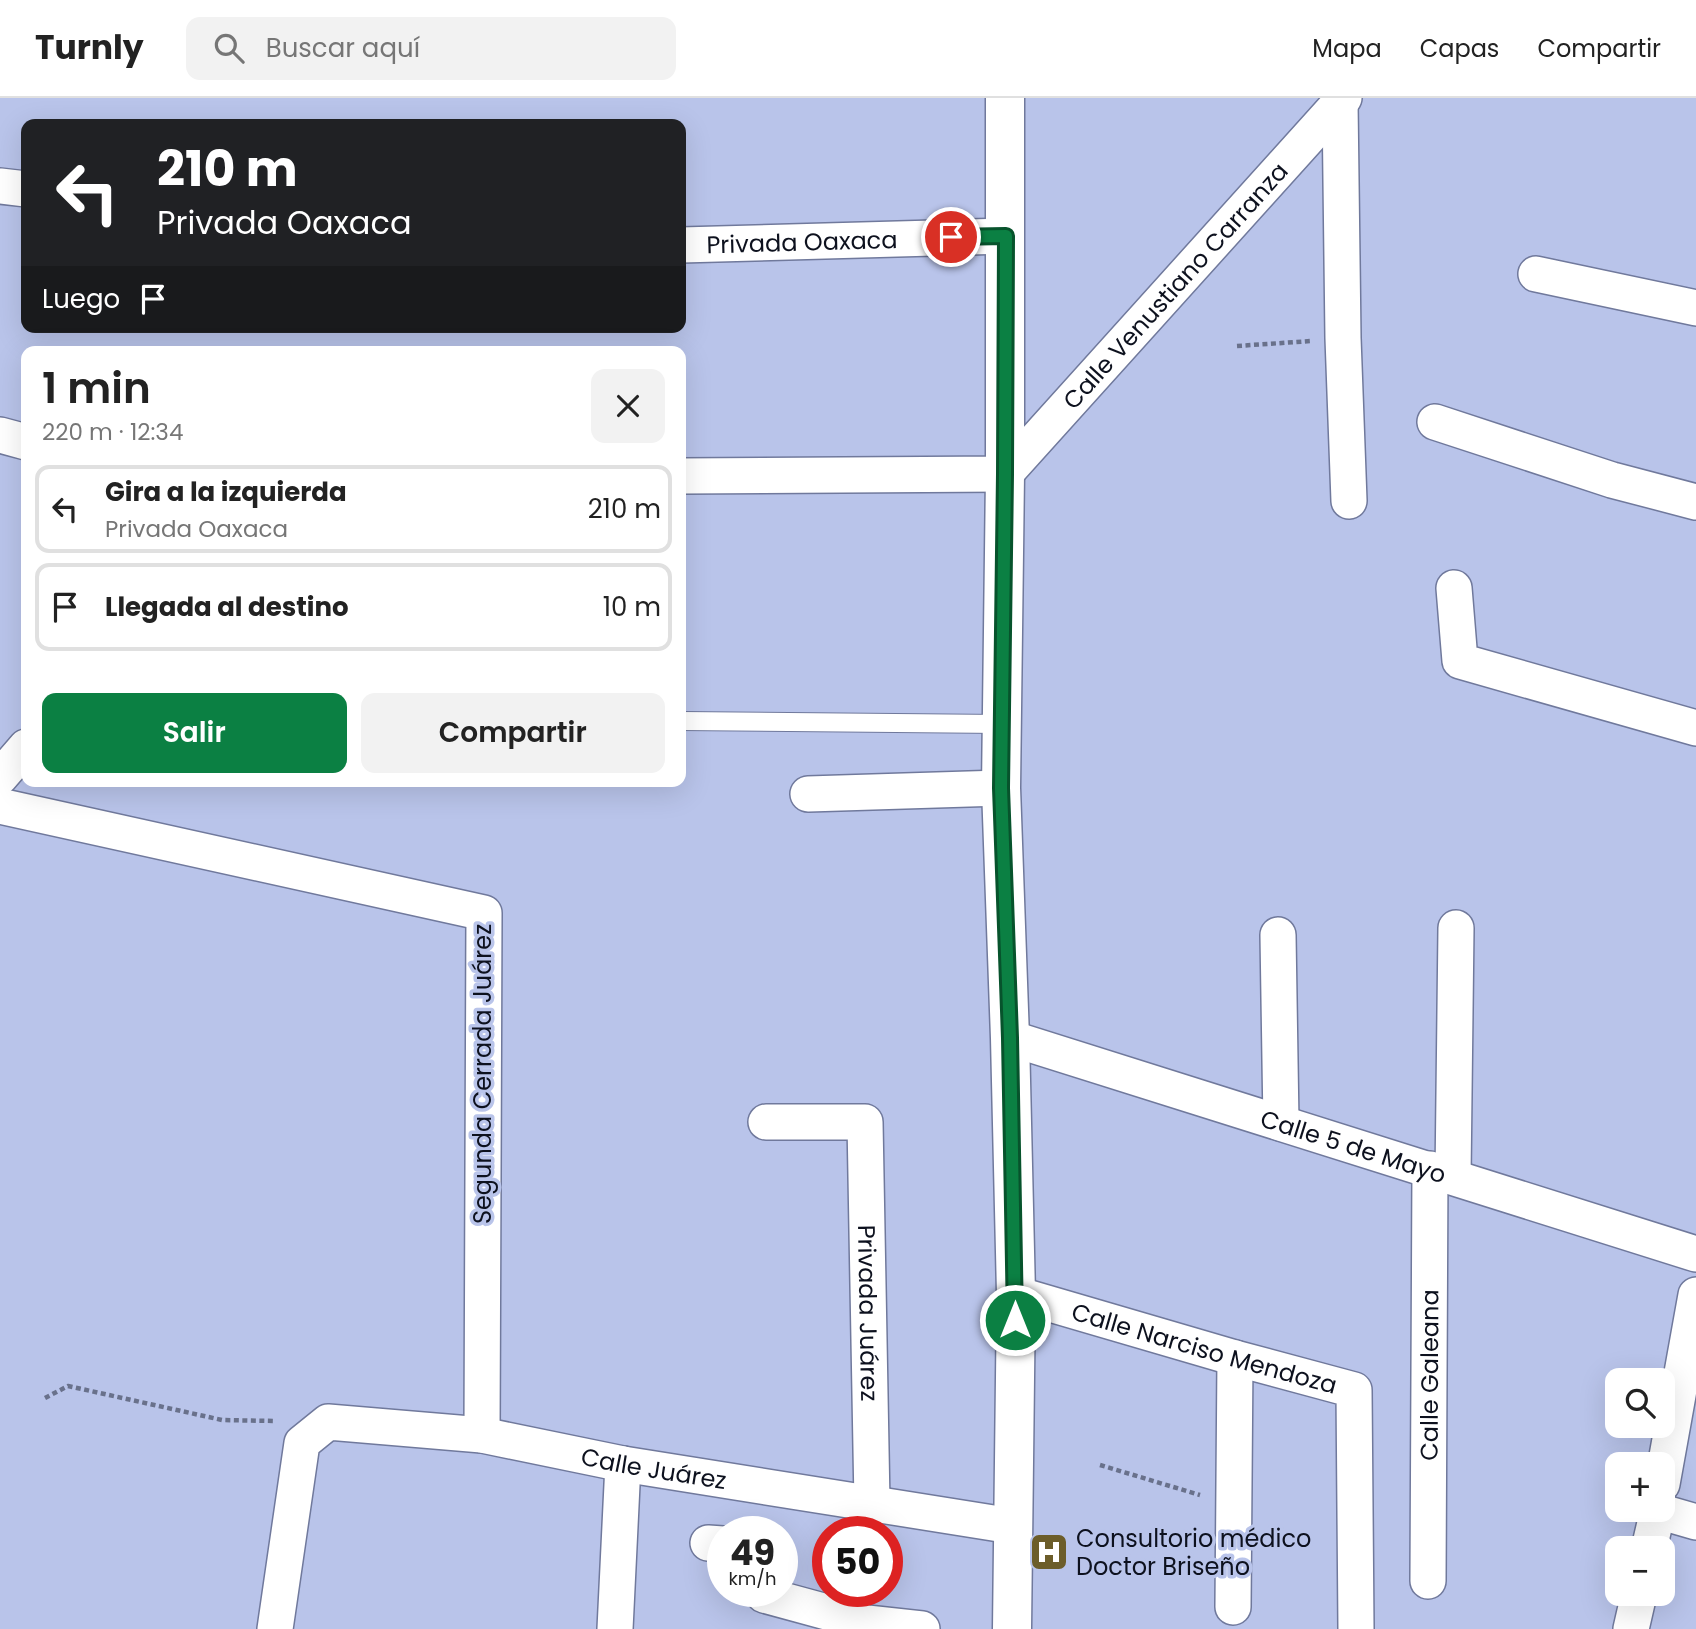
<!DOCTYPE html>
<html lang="es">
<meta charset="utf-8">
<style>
body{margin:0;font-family:Poppins,sans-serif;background:#f2f2f2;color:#222;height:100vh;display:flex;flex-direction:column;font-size:26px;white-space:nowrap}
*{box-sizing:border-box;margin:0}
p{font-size:23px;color:#767676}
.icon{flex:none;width:38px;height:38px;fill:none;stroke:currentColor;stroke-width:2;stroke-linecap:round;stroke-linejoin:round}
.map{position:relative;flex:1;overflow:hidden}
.panel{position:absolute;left:21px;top:248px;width:665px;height:441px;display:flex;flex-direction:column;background:#fff;border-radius:14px;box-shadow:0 7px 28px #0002}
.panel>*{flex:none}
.banner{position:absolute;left:21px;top:21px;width:665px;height:214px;border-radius:14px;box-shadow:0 7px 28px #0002;background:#202124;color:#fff;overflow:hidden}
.tools{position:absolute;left:1605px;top:1270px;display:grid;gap:14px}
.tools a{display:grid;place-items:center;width:70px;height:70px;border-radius:14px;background:#fff;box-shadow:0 7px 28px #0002;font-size:35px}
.speed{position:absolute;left:707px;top:1418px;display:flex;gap:14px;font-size:35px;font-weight:700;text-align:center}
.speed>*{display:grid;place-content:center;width:91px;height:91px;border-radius:50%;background:#fff;box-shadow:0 7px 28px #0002;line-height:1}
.speed small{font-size:18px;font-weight:400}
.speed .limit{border:10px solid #d22;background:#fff;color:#111}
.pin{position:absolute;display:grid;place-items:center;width:60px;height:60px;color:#fff;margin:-30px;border:4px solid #fff;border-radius:50%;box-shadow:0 2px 7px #0007}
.me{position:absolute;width:77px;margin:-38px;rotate:0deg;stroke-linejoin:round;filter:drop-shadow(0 0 5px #0008)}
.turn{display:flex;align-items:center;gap:24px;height:147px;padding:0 21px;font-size:32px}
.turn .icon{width:91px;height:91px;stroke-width:2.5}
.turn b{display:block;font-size:49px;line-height:60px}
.then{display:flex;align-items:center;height:66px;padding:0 21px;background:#0003;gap:14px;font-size:26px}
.round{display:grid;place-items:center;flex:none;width:74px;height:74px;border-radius:14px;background:#f2f2f2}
.head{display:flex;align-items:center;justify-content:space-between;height:119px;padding:0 21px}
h1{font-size:42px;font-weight:600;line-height:52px}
.cta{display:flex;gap:14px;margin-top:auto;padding:14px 21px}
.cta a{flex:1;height:80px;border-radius:14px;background:#0b8043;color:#fff;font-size:28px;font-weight:600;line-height:80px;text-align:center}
.cta a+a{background:#f2f2f2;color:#222}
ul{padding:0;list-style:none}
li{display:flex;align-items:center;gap:21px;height:88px;margin:0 14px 10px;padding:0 7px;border:4px solid #e0e0e0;border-radius:14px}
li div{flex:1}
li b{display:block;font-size:26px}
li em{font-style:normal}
header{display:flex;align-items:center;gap:42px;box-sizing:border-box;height:98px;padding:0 35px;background:#fff;border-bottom:2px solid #e0e0e0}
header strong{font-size:33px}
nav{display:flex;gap:38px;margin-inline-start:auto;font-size:24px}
.search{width:490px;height:63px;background:#f2f2f2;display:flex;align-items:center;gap:18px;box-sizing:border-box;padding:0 24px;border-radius:14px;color:#767676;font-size:26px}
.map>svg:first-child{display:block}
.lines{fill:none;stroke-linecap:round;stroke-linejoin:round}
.service-casing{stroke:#70799c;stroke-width:20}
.minor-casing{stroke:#70799c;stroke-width:38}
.secondary-casing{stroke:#70799c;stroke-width:41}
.path{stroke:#69718b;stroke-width:4.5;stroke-dasharray:5 3.5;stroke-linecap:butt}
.service{stroke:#fff;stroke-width:18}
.minor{stroke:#fff;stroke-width:35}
.secondary{stroke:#fff;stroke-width:38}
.route-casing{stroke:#07532c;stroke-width:18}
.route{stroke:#0b8043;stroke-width:12}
.labels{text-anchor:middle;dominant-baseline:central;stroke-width:7;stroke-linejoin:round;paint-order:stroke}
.street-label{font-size:24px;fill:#0d111e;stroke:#b9c4ea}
.poi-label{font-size:24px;fill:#0d111e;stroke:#b9c4ea;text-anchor:start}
</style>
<header>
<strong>Turnly</strong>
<div class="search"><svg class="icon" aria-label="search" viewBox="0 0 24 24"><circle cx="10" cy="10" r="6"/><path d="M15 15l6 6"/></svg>Buscar aquí</div>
<nav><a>Mapa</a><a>Capas</a><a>Compartir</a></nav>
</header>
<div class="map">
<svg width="1696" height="1531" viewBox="0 0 1696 1531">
<rect width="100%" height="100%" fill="#b9c4ea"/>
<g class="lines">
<defs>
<path id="service" d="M681,623l321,3"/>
<g id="minor">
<path d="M1340,4l3,236 6,163"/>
<path d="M0,88l26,3"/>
<path id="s1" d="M681,147l325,-9"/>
<path d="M1536,176l160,34"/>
<path d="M1435,324l177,58 84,22"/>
<path d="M0,337l26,7"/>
<path id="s2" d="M681,378l324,-2 339,-376"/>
<path d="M1454,490l6,73 236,67"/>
<path d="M0,679l26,-30"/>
<path d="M808,696l193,-6"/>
<path d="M0,708l484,107 -2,522"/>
<path d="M1278,837l3,188"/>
<path id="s3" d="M1010,940l686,216"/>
<path id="s4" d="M766,1024h99l7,381"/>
<path d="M1453,1079l3,-249"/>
<path id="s5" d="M1016,1196l219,64 119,32 2,239"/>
<path d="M1662,1386l34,-189"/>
<path d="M1658,1413l38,11"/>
<path d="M708,1445l15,1"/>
<path d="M1649,1451l9,-39"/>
<path id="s6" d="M1428,1483l2,-412"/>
<path d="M763,1493l1,4 103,28 55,6"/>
<path d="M1233,1509l2,-249"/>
<path id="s7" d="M275,1531l27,-186 26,-21 154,13 141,29 389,62"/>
<path d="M615,1531l8,-165"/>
<path d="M1631,1531l8,-35"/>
</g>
<path id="secondary" d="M1005,0v376l-4,314 9,250 6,256 -4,335"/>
</defs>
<use href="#service" class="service-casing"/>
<use href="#minor" class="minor-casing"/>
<use href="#secondary" class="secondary-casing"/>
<g class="path">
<path d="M1237,248l74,-5"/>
<path d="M45,1300l23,-12 154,34 54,1"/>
<path d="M1100,1367l100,30"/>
</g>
<use href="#service" class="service"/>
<use href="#minor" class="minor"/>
<use href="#secondary" class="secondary"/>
</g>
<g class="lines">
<defs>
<path id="route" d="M951,139l55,-1 -1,238 -4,314 9,250 5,282"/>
</defs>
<use href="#route" class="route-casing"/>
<use href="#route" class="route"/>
</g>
<defs>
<symbol id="hospital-square" viewBox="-11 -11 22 22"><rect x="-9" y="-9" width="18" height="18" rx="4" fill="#6c5d2a" stroke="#b9c4ea"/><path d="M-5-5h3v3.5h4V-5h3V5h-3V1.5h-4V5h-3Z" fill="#fff"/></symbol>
</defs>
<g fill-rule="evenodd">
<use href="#hospital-square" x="1027" y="1432" width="44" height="44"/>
</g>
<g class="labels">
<g class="street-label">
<text stroke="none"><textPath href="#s1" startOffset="121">Privada Oaxaca</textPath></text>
<text stroke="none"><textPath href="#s2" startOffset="578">Calle Venustiano Carranza</textPath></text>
<text transform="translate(482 976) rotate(-90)">Segunda Cerrada Juárez</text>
<text stroke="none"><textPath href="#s3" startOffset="360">Calle 5 de Mayo</textPath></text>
<text stroke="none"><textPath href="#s4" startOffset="290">Privada Juárez</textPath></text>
<text stroke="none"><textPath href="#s5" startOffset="196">Calle Narciso Mendoza</textPath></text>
<text stroke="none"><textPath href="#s6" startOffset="206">Calle Galeana</textPath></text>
<text stroke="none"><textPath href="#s7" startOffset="551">Calle Juárez</textPath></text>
</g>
<g class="poi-label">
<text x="1076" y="1440">Consultorio médico<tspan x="1076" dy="28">Doctor Briseño</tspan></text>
</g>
</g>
</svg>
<div class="tools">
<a><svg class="icon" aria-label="search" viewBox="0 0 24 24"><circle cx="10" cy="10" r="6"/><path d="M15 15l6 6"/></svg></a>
<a>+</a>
<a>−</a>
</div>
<div class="speed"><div>49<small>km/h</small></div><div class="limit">50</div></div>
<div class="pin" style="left:951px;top:139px;background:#d93025"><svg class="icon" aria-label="arrive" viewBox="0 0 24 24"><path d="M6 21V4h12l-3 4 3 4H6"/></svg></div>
<svg class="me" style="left:1015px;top:1222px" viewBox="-20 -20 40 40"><circle r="17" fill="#0b8043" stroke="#fff" stroke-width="3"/><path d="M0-11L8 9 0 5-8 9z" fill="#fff"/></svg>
<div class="banner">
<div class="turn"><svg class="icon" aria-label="left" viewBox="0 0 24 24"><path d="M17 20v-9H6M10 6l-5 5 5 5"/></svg><div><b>210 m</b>Privada Oaxaca</div></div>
<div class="then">Luego<svg class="icon" aria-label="arrive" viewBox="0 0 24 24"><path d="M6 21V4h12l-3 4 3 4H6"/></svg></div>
</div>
<section class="panel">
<div class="head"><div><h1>1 min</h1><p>220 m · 12:34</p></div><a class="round"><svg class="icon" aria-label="close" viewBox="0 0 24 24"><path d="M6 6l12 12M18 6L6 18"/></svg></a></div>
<ul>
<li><svg class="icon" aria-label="left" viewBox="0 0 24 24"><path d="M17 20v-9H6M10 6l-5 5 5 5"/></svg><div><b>Gira a la izquierda</b><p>Privada Oaxaca</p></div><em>210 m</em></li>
<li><svg class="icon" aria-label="arrive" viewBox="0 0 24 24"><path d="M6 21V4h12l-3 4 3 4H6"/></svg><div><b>Llegada al destino</b></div><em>10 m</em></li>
</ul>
<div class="cta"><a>Salir</a><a>Compartir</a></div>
</section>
</div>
